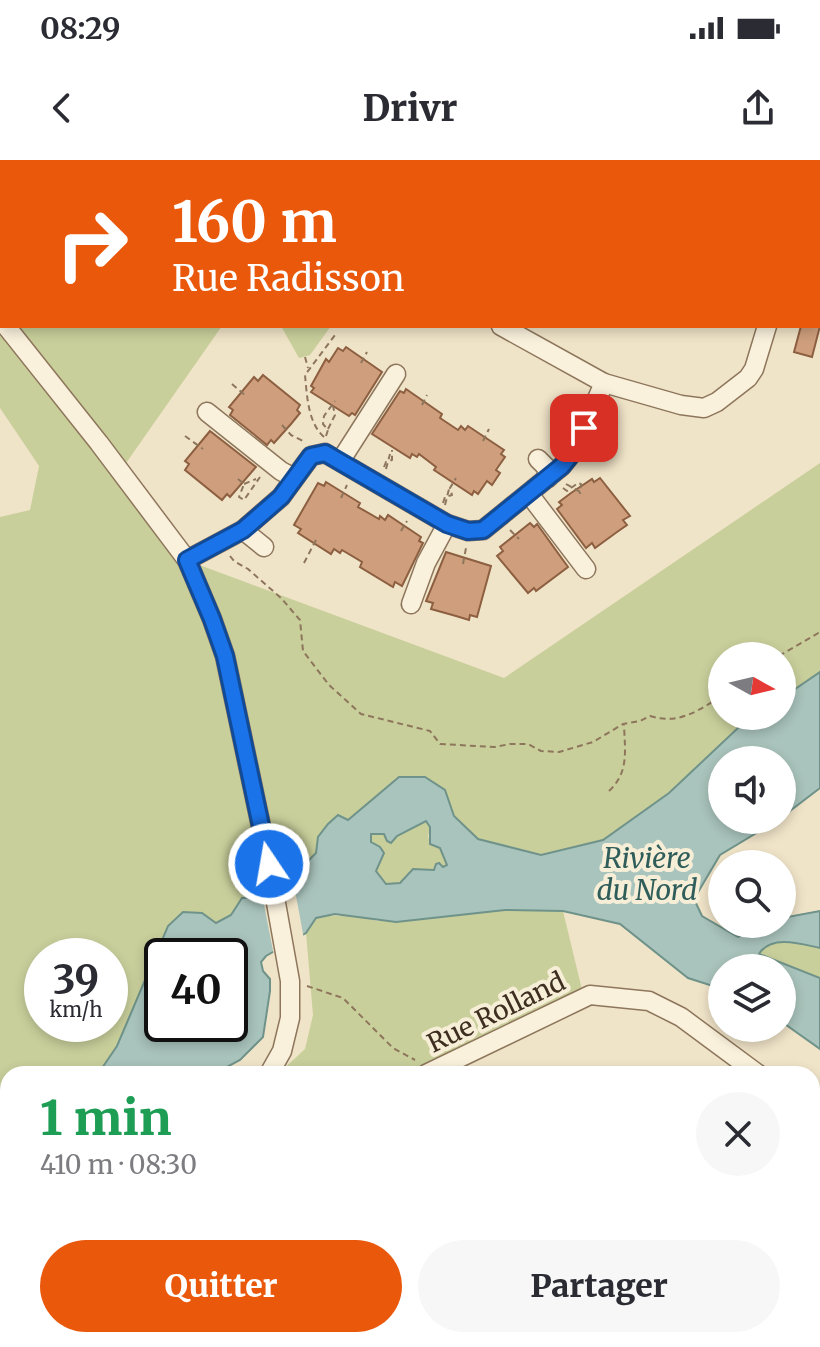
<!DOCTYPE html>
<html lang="fr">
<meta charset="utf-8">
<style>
body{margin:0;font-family:Merriweather,serif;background:#f7f7f7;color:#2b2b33;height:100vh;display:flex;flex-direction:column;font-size:30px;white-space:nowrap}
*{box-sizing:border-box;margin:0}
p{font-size:26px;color:#7c7c81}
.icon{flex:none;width:44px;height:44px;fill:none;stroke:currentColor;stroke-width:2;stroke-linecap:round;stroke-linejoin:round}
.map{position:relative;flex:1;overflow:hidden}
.details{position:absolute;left:0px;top:906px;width:820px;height:282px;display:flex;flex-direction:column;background:#fff;border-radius:24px 24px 0 0;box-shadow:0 4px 12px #0003}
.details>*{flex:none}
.top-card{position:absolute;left:0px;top:0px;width:820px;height:168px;box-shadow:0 4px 12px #0003;background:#ea580c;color:#fff;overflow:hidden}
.needle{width:52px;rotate:98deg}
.controls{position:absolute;left:708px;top:482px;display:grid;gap:16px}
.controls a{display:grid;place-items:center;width:88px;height:88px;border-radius:50%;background:#fff;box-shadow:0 4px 12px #0003;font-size:40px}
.speed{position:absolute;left:24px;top:778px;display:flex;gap:16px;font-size:40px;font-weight:700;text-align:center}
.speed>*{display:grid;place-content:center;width:104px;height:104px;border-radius:50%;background:#fff;box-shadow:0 4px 12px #0003;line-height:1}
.speed small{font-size:20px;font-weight:400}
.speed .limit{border:4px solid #111;border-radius:12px;background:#fff;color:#111}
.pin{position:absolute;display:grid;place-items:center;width:68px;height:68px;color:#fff;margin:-34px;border-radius:16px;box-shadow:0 4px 12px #0006}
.me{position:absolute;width:88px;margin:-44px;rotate:348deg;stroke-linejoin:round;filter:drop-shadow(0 0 6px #0008)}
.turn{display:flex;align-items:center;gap:28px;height:168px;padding:0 40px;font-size:36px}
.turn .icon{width:104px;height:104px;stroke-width:2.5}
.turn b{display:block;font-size:56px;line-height:68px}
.round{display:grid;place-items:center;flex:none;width:84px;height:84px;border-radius:42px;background:#f7f7f7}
.headline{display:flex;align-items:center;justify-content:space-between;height:136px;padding:0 40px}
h1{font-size:48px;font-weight:800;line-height:60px;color:#1e9e55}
.action{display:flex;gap:16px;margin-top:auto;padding:16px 40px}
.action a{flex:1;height:92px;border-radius:48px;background:#ea580c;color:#fff;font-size:32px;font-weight:800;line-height:92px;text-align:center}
.action a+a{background:#f7f7f7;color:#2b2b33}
.status{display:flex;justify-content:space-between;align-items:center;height:56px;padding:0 40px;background:#fff;direction:ltr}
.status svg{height:22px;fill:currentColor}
header{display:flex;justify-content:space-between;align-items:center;height:104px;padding:0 40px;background:#fff;font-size:36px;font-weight:800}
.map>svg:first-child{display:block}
.green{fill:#c9cf9b;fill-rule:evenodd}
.water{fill:#a9c4bc;stroke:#6f938a;stroke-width:2;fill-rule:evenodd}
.pier{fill:#f0e4c8}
.building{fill:#cf9f7d;stroke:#8d5f41;stroke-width:2}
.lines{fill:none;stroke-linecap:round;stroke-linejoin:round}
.minor-casing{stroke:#8d765c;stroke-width:21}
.path{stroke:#8d765c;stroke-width:2;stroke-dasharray:6 4;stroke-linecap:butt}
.minor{stroke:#faf1dc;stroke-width:18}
.route-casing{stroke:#114b97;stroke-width:20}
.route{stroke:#1a73e8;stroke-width:14}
.labels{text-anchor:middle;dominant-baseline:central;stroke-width:8;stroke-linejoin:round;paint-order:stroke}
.street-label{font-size:26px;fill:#3d2e20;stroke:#f7eed8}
.water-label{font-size:28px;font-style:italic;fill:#2f5d5a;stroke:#f7eed8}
</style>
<div class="status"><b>08:29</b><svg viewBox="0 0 49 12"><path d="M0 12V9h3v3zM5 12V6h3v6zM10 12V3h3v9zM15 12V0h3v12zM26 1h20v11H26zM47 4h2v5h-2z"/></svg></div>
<header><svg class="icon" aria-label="back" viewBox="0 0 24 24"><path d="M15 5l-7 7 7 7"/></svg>Drivr<svg class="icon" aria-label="share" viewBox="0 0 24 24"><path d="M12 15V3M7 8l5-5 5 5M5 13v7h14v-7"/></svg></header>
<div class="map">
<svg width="820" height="1187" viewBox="0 0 820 1187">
<rect width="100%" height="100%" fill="#f0e4c8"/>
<g class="green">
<path d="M0,0h310l-308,2v164h220l-98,140 62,94 318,118 316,-215v209l-38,26v-42h-60v60h33l-16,11 -70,66 -66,47 -62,15 -63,-16 -24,-23 -9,-26 -46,-13 -51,43 -30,17 -2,16 -12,12 -66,42 -7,8 -15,8 -14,-10 -19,-1 -15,14 -51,120 -19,28h-90v57l-8,11v-625l30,-7 9,-44 -39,-58zM42,796h68v68h-68z"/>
<path d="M281,166h50l-21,29 -11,3z"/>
<path d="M426,661l4,6 -2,10 16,16 3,12 -44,15 -7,5 -10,-2 -10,-12 4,-24 -9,-5v-8l8,-2 15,7 22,-12 1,-3z"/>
<path d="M505,750l58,1 21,87 -158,76h-148l27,-25 8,-34 -7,-82 10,-15c22,-4 40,-3 61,3z"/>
<path d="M793,782l27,6v30l-61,-24c7,-13 20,-11 34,-12z"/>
</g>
<g class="water">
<path d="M820,512v116l-38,29v-57h-60v60h56l-58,35 -26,44 8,17 36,21 29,-13h15v-6l38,-7v37c-18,-4 -49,-14 -61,6l61,24v71l-38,-27v-54h-60v21l-34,-11 -68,-54 -57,-13 -58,-1 -109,12 -61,-8 -19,4 -10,15 -40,23 -5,6 2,9 7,8v12l-7,46 -23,23 -26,14h-116l19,-28 51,-120 15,-14 19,1 14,10 15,-8 11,-17h12l50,-33 12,-12 2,-16 10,-13 10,-9 10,5 51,-43h26l20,13 9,26 24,23 63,16 62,-15 66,-47 70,-66 16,-11h27v-18zM426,661l4,6v17l10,4 7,17 -4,2 -4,-4 -3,1 -2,6 -21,-1 -13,14 -14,1 -10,-13 8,-18 -4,-6 -9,-5v-8h13l3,7 4,2 6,-7zM162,796h68v68h-68z"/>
<path d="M8,971v143l-8,5v-137z"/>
</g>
<path class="pier" d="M291,709l13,70 -30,17 -13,-67z"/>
<g class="building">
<path d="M801,166h19l-8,31 -18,-5z"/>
<path d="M346,187l36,25 -27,43 -3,-2 -3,3 -38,-24 3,-4 -3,-2 15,-27 3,3 9,-14 5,3z"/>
<path d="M263,215l37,30 -3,5 3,3 -9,11 -17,19 -3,-3 -4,5 -37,-30 3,-5 -4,-3 25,-30 4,4z"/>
<path d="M406,229l36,25 -2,4 18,12 3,-4 4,4 3,-4 36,24 -3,4 4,3 -9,13 4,3 -8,12 -5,-4 -9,13 -4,-3 -2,4 -38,-25 2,-3 -17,-13 -2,3 -5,-3 -2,4 -38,-24 28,-43 4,2z"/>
<path d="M210,271l46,36 -26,30 -3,-3 -5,6 -37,-30 4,-6 -4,-3z"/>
<path d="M600,318l30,38 -7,4 4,5 -10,7 -22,16 -3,-5 -6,5 -29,-39 5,-4 -3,-3 12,-9 21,-14 2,3z"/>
<path d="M326,322l34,21 -2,4 21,12 1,-3 5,4 3,-5 33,22 -2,4 4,2 -21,43 -7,-4 -2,5 -33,-20 2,-5 -20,-12 -2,3 -6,-4 -3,5 -33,-21 3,-4 -7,-4 24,-42 6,3z"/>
<path d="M530,363l4,4 3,-3 31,43 -32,24 -2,-3 -6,5 -31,-37 6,-5 -3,-4z"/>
<path d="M446,392l45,14 -14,51 -7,-2 -1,5 -13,-4 -25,-7 2,-6 -7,-2z"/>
</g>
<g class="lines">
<defs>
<g id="minor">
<path d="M542,0l3,2"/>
<path d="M793,0v2"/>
<path d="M342,2l3,-2"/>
<path d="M598,2l2,-2"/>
<path d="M818,126l2,1"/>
<path d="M6,166l93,117 88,117 25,59 13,37 44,208 21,117v37l-8,33 -13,23"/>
<path d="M501,166l103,57 77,22 23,3 13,-6 31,-24 6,-9 13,-43"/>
<path d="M207,252l74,59 13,7"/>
<path d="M538,299l8,8 2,11"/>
<path d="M341,300l55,-86"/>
<path d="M529,334l57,75"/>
<path d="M243,370l21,17"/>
<path d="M187,400l56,-30 38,-33 30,-41 14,-3 122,71 21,7 15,-1 79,-64 12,-15 30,-68"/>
<path d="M411,444l15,-41 21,-39"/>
<path d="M426,914l164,-79 59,6 32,16 77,57"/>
<path d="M812,955l8,6"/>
<path d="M0,1143l8,-3"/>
<path d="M328,1180l2,7"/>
<path d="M101,1187l4,-7"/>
<path d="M371,1187l2,-7"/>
</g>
</defs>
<use href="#minor" class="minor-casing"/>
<g class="path">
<path d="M305,197l3,11"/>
<path d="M361,203l6,-11"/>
<path d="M232,224l14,12"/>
<path d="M422,245l5,-10"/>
<path d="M282,265l9,10 12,6"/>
<path d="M328,269l7,-14 -2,-9"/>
<path d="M185,276l18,13"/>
<path d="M326,276l2,-6 -5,-6 1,-8 11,-15"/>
<path d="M324,277c-16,-14 -17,-41 -19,-62l30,-40"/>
<path d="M483,281l6,-12"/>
<path d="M384,307l2,-5 6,-2v-10"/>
<path d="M386,309l4,-15"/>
<path d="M238,319l6,5 -5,13 5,3 16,-23"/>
<path d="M244,324l12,-5"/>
<path d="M566,324l14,8"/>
<path d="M563,328l4,3 11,-8 3,1 -1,10"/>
<path d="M341,338l6,-13"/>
<path d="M443,343l2,-6 7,-2 -2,-7 6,-10"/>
<path d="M445,345l4,-16"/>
<path d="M510,370l9,9"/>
<path d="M401,371l6,-10"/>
<path d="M230,396l4,5 14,8 33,29 19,22 3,31 26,34 32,29 69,17 10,13 55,3 15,-3h18l13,7 18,1 34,-10 30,-18 17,-3 10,-5c28,9 49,-5 72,-21"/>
<path d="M304,403l13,-25"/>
<path d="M463,404l3,-16"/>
<path d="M779,496l41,-24"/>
<path d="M609,631c20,-19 16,-39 15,-66"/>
<path d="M307,826l36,12 50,50 22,12"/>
</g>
<use href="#minor" class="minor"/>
</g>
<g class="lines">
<defs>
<path id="route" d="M269,704l-44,-208 -13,-37 -25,-59 56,-30 38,-33 30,-41 14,-3 122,71 21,7 15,-1 79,-64 12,-15 10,-23"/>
</defs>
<use href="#route" class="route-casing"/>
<use href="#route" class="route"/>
</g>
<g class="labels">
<g class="street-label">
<text transform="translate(496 852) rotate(-26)">Rue Rolland</text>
</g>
<g class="water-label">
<text x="647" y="698">Rivière<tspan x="647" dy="32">du Nord</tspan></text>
</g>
</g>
</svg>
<div class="controls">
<a><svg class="needle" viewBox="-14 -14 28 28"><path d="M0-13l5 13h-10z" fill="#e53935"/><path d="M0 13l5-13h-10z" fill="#7c7c81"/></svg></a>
<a><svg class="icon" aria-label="sound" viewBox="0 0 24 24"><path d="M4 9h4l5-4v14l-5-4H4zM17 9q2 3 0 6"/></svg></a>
<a><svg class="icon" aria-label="search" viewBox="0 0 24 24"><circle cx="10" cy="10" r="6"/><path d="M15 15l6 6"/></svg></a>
<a><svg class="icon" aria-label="layers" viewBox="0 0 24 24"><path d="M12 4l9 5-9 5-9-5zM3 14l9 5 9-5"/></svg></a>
</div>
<div class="speed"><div>39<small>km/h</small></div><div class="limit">40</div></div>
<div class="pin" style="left:584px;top:268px;background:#d93025"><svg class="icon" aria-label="arrive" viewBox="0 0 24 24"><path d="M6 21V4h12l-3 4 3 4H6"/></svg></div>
<svg class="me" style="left:269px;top:704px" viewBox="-20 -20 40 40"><circle r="17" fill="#1a73e8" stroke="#fff" stroke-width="3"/><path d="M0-11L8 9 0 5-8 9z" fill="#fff"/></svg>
<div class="top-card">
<div class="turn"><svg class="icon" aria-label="right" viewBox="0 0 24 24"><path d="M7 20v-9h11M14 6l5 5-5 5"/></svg><div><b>160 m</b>Rue Radisson</div></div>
</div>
<section class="details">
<div class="headline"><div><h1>1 min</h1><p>410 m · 08:30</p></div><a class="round"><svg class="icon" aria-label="close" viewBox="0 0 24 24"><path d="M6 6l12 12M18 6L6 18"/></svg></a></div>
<div class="action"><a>Quitter</a><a>Partager</a></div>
</section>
</div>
